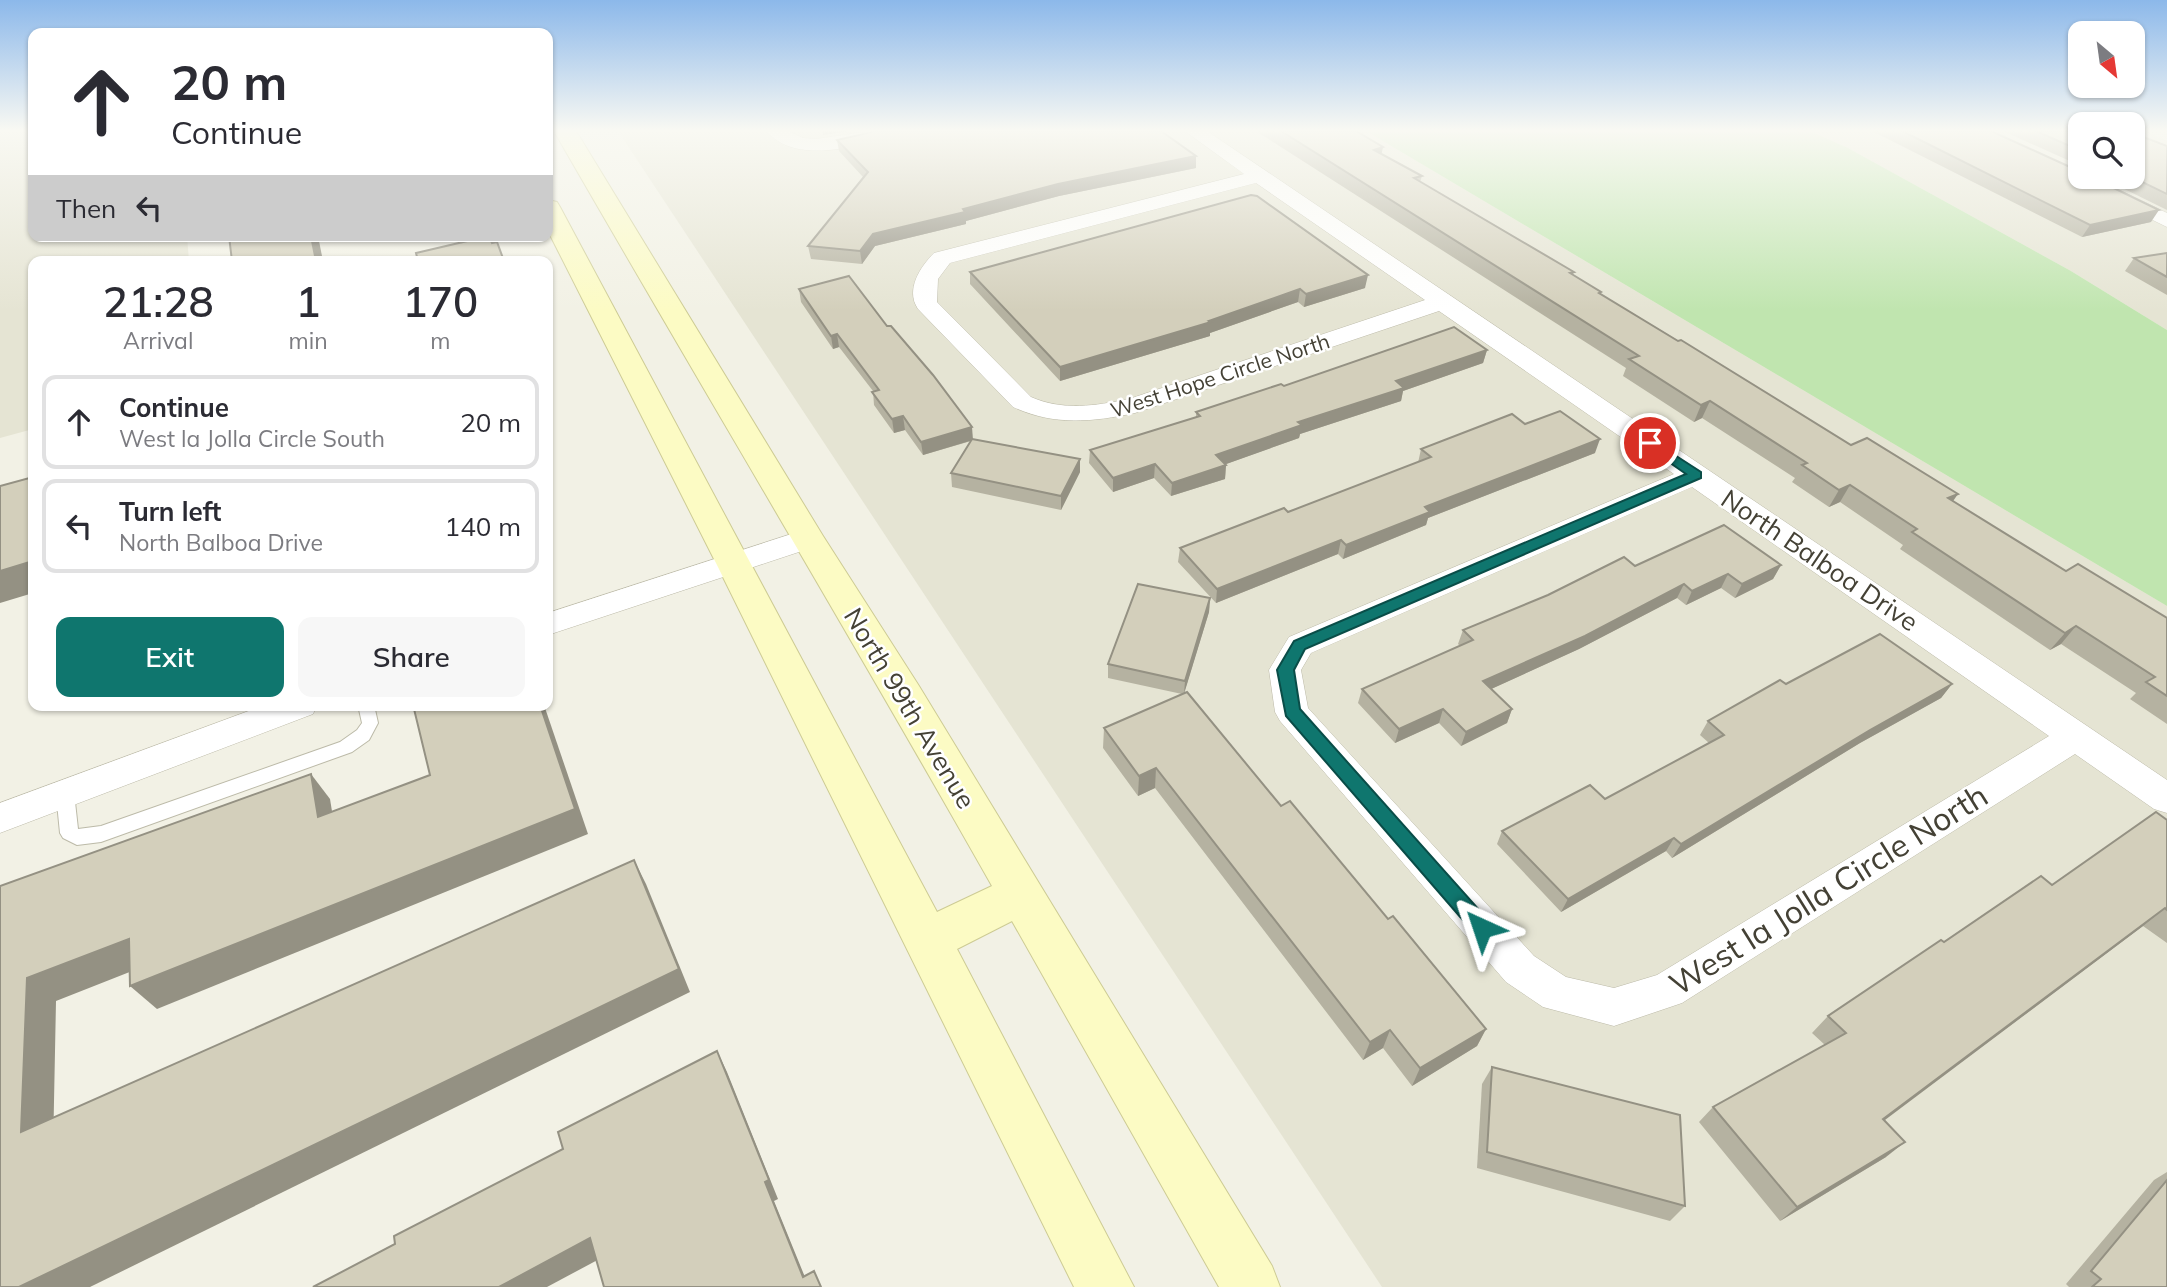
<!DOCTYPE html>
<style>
body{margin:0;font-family:Mulish,sans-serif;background:#f7f7f7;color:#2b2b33;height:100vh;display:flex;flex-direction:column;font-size:26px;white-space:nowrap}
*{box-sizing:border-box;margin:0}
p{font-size:23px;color:#7c7c81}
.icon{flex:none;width:38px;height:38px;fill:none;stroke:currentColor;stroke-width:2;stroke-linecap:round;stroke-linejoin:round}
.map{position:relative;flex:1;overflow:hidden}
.panel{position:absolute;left:28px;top:256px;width:525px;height:455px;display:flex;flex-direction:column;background:#fff;border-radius:14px;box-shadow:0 2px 5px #0004}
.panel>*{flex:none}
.guide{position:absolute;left:28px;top:28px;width:525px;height:214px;border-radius:14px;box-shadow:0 2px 5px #0004;background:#fff;color:#2b2b33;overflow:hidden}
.needle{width:46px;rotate:151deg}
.buttons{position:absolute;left:2068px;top:21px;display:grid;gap:14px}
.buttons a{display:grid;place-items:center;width:77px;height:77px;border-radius:14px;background:#fff;box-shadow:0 2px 5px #0004;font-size:35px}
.pin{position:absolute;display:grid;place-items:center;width:60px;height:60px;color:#fff;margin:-30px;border:4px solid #fff;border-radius:50%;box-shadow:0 2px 7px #0007}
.me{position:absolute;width:77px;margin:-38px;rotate:318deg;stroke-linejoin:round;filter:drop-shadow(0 0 5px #0008)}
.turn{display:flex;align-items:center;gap:24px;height:147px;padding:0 28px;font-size:32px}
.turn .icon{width:91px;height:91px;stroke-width:2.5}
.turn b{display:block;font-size:49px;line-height:60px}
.then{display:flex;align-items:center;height:66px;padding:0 28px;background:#0003;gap:14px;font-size:26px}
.eta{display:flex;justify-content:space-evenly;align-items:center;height:119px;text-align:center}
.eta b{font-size:42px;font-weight:600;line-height:49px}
.primary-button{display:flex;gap:14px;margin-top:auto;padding:14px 28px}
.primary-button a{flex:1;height:80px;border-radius:14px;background:#0f766e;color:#fff;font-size:28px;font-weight:600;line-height:80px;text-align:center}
.primary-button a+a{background:#f7f7f7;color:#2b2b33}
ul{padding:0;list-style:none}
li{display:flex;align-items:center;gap:21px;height:94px;margin:0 14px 10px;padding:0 14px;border:4px solid #e1e1e2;border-radius:14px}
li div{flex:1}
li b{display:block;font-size:26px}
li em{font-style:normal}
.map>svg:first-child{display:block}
.residential{fill:#e5e4d3}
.green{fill:#c0e5af}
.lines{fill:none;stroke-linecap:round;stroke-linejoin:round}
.service-casing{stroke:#bcbaa8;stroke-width:2}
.minor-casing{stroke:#bcbaa8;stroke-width:1}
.secondary-casing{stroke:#cdcb94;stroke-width:2}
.service{fill:#fff;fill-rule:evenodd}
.minor{fill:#fff;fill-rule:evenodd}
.secondary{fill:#fcfbc4;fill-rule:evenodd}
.wall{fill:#b5b2a1}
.shaded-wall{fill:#949183}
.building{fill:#d3cfbb;stroke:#949183;stroke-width:2}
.route{fill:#0f766e;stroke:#0a4d48;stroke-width:2}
.labels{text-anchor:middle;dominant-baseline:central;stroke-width:5;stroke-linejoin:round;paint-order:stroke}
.far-street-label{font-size:21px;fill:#444135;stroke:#fff}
.street-label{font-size:26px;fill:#444135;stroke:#fff}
.near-street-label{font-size:32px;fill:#444135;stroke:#fff}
</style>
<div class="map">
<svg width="2167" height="1287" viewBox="0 0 2167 1287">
<rect width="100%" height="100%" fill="#f2f1e5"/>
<g class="residential">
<path d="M0,131h33v105h154l2,25h-156v168l-33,9z"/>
<path d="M618,131h748l801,475v681h-785z"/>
<path d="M1810,131h271v46h52v-46h12l22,10v189l-96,-59 -223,-123z"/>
</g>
<path class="green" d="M1366,131h444l38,17 223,123 96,59v276z"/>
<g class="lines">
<defs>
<path id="service" d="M358,705h16l4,18 -9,17 -17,12 -251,90 -24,3 -14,-7 -3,-5 -4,-40 3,-5 6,-2 6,2 3,5 4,36 23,-3 239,-84 17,-12 5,-7z"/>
<g id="minor">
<path d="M767,131h21l15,7 13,1 55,-8h33l-2,4c-37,9 -107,32 -135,-4z"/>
<path d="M1185,131h22l960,649v33l-13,-4 -79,-55 -393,249 -68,23 -71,-19 -37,-25 -226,-261 -5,-9 -6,-42 20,-33 385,-163 -235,-163 -304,102c-43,9 -81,13 -122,-6l-95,-98c-13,-19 2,-42 16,-56l310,-79zM1256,183l169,117 -296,99c-34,7 -66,12 -98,-2l-94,-95 1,-23 12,-16zM1692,487l357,249 -392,239 -43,13 -48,-11 -32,-21 -226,-248 -7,-38 10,-17z"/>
<path d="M2117,189l50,24v14l-57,-28 -3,-4 3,-4z"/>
<path d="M807,529l10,3 4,7 -4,7 -269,89v-22z"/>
<path d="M265,705h52l-4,9 -313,119v-30z"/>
</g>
<path id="secondary" d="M554,131h22l247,405 96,150 353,580 8,21h-61l-207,-366 -55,28 177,338h-60l-358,-724 -168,-332v-31l9,2 3,5 377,705 55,-26c-143,-253 -293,-503 -438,-755z"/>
</defs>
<use href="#service" class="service-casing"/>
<use href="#minor" class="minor-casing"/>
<use href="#secondary" class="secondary-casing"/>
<use href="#service" class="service"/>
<use href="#minor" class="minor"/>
<use href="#secondary" class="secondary"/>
</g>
<g class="wall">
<path d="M1256,131h100l26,23 40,22 -2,6 154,90 -1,3 28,17v2l250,151 102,56 113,70 101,47v106l-37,-25 6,-6 -75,-49 -11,6 -150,-101 3,-4 -63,-43 -11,5 -37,-25 3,-4 -93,-60 -8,4 -71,-46 3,-8z"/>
<path d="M1871,131h120l160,91 -69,15 -200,-101z"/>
<path d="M2003,131h78v35z"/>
<path d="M837,140l359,28 -137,28 -93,25v3l-91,22 -13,18 -51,-5 -3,-13 55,-69 -24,-26z"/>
<path d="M2167,146v64l-67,-33h33z"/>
<path d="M2167,253v42l-42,-24 9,-13z"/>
<path d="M970,272l395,16 -61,19 -6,-5 -88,31v3l-150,45 -90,-97z"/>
<path d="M799,289l174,150 107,20v13l-19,38 -109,-23 -1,-14 20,-32 -48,14 -18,-25 -11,3 -20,-28 -1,-14 -34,-44 -6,2 -32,-47z"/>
<path d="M1487,350l-4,13 -80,28 -2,10 -101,33 -1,4 -73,26 -1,15 -54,17 -17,-18 -41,14 -24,-29 1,-13 106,-33v-5l88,-26z"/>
<path d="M1525,424l70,29 -167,65 -2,7 -83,34 -5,-5 -122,49 -38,-41 2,-14 108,-36 130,-49 3,-14z"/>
<path d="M1781,565l-8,14 -38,19 -14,-10 -35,17 -9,-7 -98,51 -88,40 21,20 -5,14 -46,23 -22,-23 -44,20 -37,-40 4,-14 98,-43 -2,-2 5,-14 172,-64z"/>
<path d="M1210,598l-1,14 -25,81 97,113 107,113 98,110 -9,17 -65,40 -29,-38 -20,12 -208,-272 -17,8 -35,-48 1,-20 78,-34 -74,-16v-14z"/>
<path d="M1786,684h166l-11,14 -81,45 -188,115 -6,-7 -105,61 -64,-68 5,-13 103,-32 104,-56 -9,-8 8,-14z"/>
<path d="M2167,820v123l-24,-17 -259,194 2,37 -106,64 -81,-99 14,-15 112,-62 -13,-12 16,-17 116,-74 108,-57z"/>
<path d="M1492,1067l193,139 -15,15 -193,-53 5,-84z"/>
<path d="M2167,1172v115h-98l-3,-3 88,-104z"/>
</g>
<g class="shaded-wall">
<path d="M823,131h28l-28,4z"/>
<path d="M1383,147l-3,15 -6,-12z"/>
<path d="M1196,156v12l-137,28 -93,25v3l-91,22 -13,18 -2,-13 13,-17 185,-50z"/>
<path d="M2159,210l-8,12 -69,15 8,-12z"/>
<path d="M78,236h18l-16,3z"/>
<path d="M311,236h7l5,25h-7z"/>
<path d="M1368,275l-3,13 -61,19 2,-13z"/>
<path d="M1300,289l-2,13 -88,31v3l-150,45v-14l149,-46z"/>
<path d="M837,334l2,13 -6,2 -2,-13z"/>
<path d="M1487,350l-4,13 -80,28 -2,10 -101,33 -1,4 -84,30 1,-13 180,-74z"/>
<path d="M1710,401l-8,17 -8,4 7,-17z"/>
<path d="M903,416l2,14 -11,3 -2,-14z"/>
<path d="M972,427l1,13 -50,15 -2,-13z"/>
<path d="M1600,439l-5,14 -167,65 -2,7 -83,34 3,-14 79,-38z"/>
<path d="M1080,459v13l-19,38v-14z"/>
<path d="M1155,464l-1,14 -41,14v-14z"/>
<path d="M1226,465l-1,14 -54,17 1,-13z"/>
<path d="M1850,485l-10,17 -11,5 10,-17z"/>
<path d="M1958,494l-12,17 2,-13z"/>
<path d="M1341,540l-3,14 -122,49 1,-14z"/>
<path d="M33,561v32l-33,10v-32z"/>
<path d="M1781,565l-8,14 -38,19 7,-14z"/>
<path d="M1728,574l-7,14 -35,17 6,-14z"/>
<path d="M1684,584l-7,14 -98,51 -101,46 5,-14z"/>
<path d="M1210,598l-1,14 -25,82 1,-13z"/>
<path d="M2076,626l-15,18 -11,6 15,-17z"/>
<path d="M1952,684l-11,14 -81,45 -188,115 9,-14 189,-114z"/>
<path d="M540,705h4l44,129 -431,175 -27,-23z"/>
<path d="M1443,709l-4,14 -44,20 4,-14z"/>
<path d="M1512,709l-5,14 -46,23 5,-14z"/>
<path d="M1156,768l-1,20 -17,8 1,-20z"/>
<path d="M311,774l19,25 7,43 -19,-25z"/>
<path d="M1674,838l-8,13 -105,61 7,-13z"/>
<path d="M634,860l12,24 44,108 -600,295h-71z"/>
<path d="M2165,908l-22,18 -278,209 18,-16z"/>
<path d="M129,939l26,23 -99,39 -3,151 -32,-20 6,-154z"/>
<path d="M1486,1029l-9,17 -65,40 8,-18z"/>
<path d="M1390,1030l-7,18 -20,12 7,-18z"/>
<path d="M717,1051l10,21 51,127 -4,2 35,86 -6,-10 -38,-95z"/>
<path d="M1905,1142l-19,15 -106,64 17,-14z"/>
<path d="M590,1238l15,18 -58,31h-48z"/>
</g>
<g class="building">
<path d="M876,131h285l35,25 -138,28 -95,25 2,3 -92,22 -13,17 -52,-5 60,-74 -31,-32z"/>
<path d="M1281,131h75l27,16 -9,3 48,26 -8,2 160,94 -4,1 31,19 -2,1 79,48 3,-1 170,105 16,-7 91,56 -10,4 118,73 12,-7 89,54v78l-21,-14 9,-5 -79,-51 -11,7 -153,-101 5,-3 -67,-44 -11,5 -37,-25 5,-2 -97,-62 -9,4 -72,-46 10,-3z"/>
<path d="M1902,131h89l90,41v5h10l68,33 -69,15z"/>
<path d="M2036,131h45v20z"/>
<path d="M2133,133l34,13v48l-35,-17h1z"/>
<path d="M1251,195l6,1 111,79 -62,19 -6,-5 -91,32 2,1 -151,45 -90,-95z"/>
<path d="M229,236h82l5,25h-84z"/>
<path d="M489,236l3,7 5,-1 7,19h-86l-2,-8z"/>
<path d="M2167,253v24l-33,-19z"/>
<path d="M849,276l38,50h4l42,49 39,52 -51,15 -18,-26 -11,3 -20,-27 7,-2 -42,-56 -6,2 -32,-47z"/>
<path d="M1454,327l33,23 -91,31 8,7 -106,34 4,3 -86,30 10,10 -54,18 -17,-19 -42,14 -23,-28 110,-34 -4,-4 85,-28 3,2z"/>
<path d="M1560,411l40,28 -175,68 5,5 -84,33 -5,-5 -124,49 -37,-41 104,-40 4,4 143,-55 -10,-8 91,-35 13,10z"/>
<path d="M972,439l108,20 -19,37 -110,-23z"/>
<path d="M33,477v84l-33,10v-85z"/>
<path d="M1724,525l57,40 -39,19 -14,-10 -36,17 -8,-7 -99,52 -102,45 29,28 -46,23 -23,-23 -44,20 -37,-40 111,-49 -10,-10 85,-35 76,-38 11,9z"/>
<path d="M1138,584l72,14 -25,83 -77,-17z"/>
<path d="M1880,634l72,50 -82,46 -189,114 -7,-6 -106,61 -66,-68 88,-46 15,14 119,-64 -16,-14 72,-41 6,4z"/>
<path d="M1187,692l94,114 9,-5 98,118 5,-3 93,113 -66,39 -30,-38 -20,12 -214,-274 -17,8 -35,-48z"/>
<path d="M426,705h114l35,104 -445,177 -1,-47 -102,39 -6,154 613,-272 45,109 -660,318h-19v-401l311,-112 7,43 112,-42 -16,-66z"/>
<path d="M2156,812l11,8v90l-2,-2 -282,211 22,23 -108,65 -84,-100 133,-74 -18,-17 113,-76 3,2 97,-66 11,9z"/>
<path d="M717,1051l52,129 -4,2 38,95 11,-6 7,16h-217l-14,-49 -91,49h-186l82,-43 -1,-8 169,-87 -5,-17z"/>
<path d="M1492,1067l188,48 5,91 -198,-54z"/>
<path d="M2167,1180v107h-75l9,-8 -10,-8z"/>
</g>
<linearGradient id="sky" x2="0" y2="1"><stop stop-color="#8cb8ea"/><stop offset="0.42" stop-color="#f9f9f3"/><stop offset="1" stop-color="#f9f9f3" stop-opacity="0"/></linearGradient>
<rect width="2167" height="311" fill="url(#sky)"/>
<path class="route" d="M1650,439l51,33v6l-396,171 -11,21 6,39 189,212 3,7 -3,6 -7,2 -7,-2 -189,-218 -9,-46 17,-29 392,-167 -40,-28 -2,-3z"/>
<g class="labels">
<g class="far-street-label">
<text transform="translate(1220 375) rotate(-18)">West Hope Circle North</text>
</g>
<g class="street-label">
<text transform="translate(1820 560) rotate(34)">North Balboa Drive</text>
<text transform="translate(910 708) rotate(59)">North 99th Avenue</text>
</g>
<g class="near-street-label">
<text transform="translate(1828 889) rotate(-32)">West la Jolla Circle North</text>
</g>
</g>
</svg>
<div class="buttons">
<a><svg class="needle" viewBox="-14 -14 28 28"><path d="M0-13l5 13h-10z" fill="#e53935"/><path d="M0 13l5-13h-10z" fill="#7c7c81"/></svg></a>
<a><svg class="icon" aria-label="search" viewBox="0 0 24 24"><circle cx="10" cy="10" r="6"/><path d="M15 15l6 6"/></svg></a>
</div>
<div class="pin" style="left:1650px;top:443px;background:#d93025"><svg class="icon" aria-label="arrive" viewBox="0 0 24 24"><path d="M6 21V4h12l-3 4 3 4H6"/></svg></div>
<svg class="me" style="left:1482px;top:928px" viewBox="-20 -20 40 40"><path d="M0-17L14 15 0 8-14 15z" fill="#0f766e" stroke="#fff" stroke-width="4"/></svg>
<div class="guide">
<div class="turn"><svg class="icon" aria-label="ahead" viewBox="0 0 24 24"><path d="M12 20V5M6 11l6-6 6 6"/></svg><div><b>20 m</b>Continue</div></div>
<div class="then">Then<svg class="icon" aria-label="left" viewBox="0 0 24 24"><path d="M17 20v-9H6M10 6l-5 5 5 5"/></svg></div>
</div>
<section class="panel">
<div class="eta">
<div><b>21:28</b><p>Arrival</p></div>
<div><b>1</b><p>min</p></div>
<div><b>170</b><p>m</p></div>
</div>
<ul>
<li><svg class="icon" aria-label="ahead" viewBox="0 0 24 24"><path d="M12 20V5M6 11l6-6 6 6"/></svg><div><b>Continue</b><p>West la Jolla Circle South</p></div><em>20 m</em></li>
<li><svg class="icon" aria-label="left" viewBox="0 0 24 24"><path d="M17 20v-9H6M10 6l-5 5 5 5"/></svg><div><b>Turn left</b><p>North Balboa Drive</p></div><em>140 m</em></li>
</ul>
<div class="primary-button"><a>Exit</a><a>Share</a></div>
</section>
</div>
